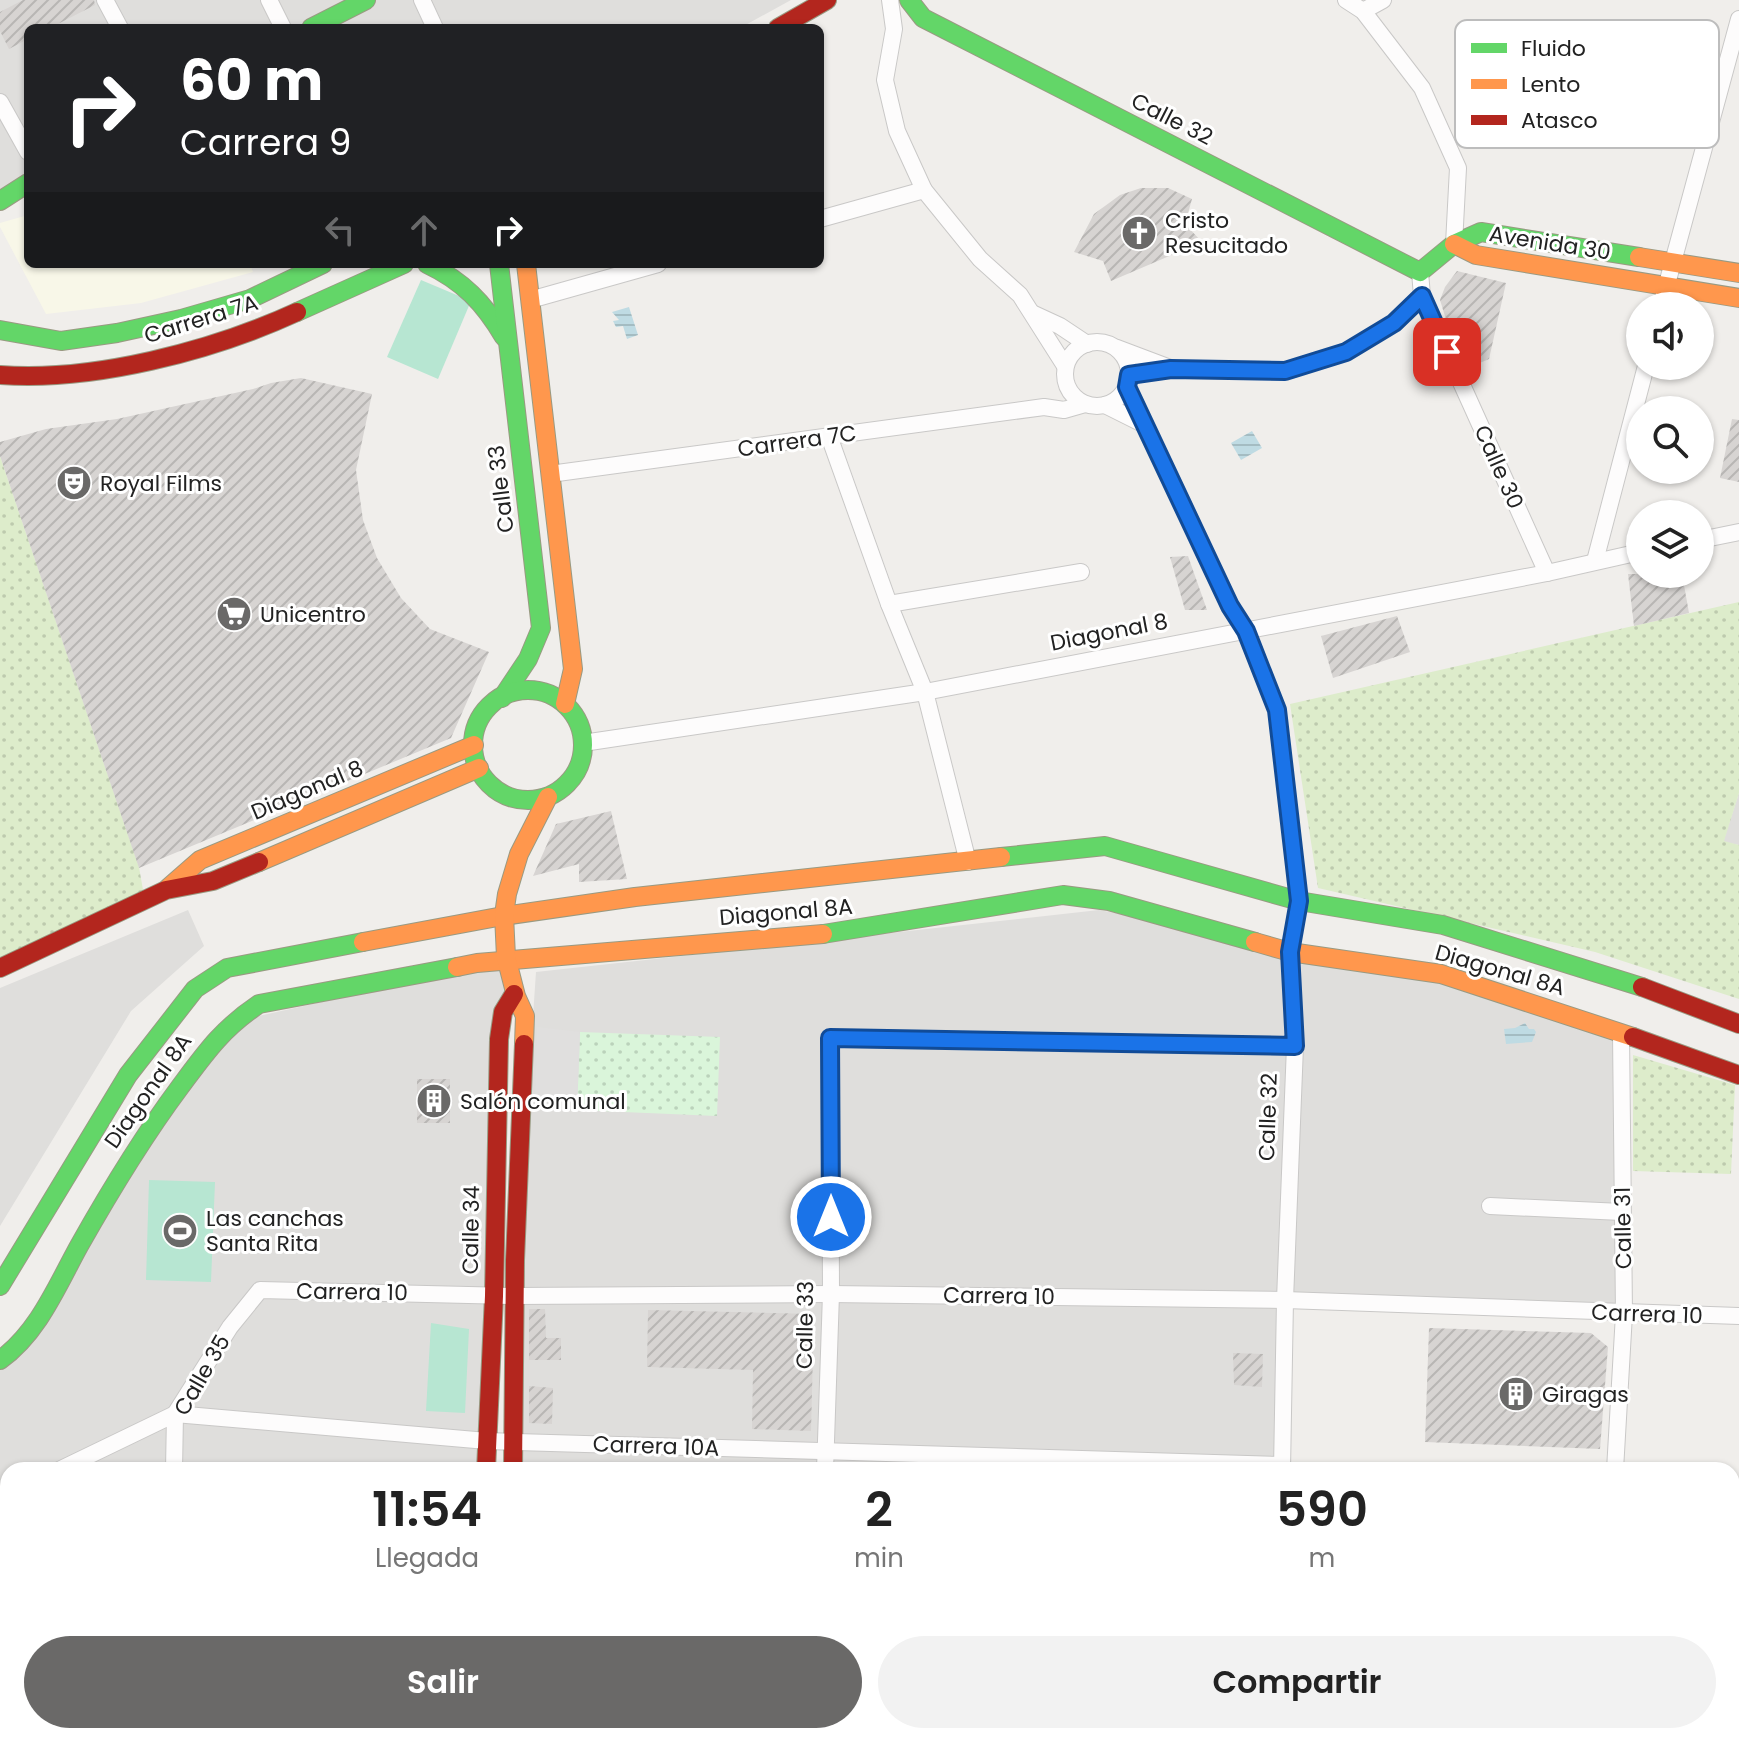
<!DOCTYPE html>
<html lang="es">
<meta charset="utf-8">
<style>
body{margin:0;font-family:Poppins,sans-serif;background:#f2f2f2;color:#222;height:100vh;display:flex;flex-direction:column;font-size:30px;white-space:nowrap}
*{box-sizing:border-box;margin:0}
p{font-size:26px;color:#767676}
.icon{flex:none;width:44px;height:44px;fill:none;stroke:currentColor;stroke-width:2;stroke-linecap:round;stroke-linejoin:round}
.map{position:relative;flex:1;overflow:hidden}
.details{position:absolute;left:0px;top:1462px;width:1740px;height:282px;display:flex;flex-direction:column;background:#fff;border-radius:24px 24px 0 0;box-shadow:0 2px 6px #0004}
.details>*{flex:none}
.hud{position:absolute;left:24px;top:24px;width:800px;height:244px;border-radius:12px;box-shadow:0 2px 6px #0004;background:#202124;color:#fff;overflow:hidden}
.tools{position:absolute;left:1626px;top:292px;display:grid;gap:16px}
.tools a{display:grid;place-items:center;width:88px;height:88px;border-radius:50%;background:#fff;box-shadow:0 2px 6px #0004;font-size:40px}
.pin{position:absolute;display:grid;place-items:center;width:68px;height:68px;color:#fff;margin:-34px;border-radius:16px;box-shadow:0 4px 12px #0006}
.me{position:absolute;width:88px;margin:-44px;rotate:0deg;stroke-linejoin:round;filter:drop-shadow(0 0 6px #0008)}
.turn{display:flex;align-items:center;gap:28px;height:168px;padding:0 24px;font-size:36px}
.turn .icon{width:104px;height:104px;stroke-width:2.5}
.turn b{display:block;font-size:56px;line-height:68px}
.lanes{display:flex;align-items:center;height:76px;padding:0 24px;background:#0003;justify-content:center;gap:40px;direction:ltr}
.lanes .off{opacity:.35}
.eta{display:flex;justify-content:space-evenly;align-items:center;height:136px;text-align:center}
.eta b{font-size:48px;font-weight:600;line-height:56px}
.cta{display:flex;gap:16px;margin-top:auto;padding:16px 24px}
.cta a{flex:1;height:92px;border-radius:48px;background:#6a6968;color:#fff;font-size:32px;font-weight:600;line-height:92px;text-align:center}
.cta a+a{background:#f2f2f2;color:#222}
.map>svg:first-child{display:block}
.residential{fill:#dfdedc}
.education{fill:#f8f7e8}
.grass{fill:url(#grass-dots)}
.park{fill:url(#park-dots)}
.pitch{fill:#b7e6d2}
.parking{fill:#e0dfde}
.water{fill:url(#water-rules)}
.building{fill:url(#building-hatch)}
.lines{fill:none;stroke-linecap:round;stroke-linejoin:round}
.street-casing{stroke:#c9c8c7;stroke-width:18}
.fast-casing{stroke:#999a82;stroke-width:20}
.slow-casing{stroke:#999a82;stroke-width:20}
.jam-casing{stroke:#999a82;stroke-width:20}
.street{stroke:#fdfcfc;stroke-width:16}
.fast{stroke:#63d668;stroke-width:18}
.slow{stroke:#ff974d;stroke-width:18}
.jam{stroke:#b3261e;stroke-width:18}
.route-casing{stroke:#114b97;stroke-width:20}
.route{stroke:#1a73e8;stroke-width:14}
.labels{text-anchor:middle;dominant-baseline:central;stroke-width:6;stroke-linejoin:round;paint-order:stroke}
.street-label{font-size:22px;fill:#222;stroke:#fff}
.poi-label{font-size:22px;fill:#222;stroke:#fff;text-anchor:start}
.key{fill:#fff;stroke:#bdbdbd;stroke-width:2}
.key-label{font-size:22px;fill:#222}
</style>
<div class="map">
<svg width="1739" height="1743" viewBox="0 0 1739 1743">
<defs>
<pattern id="grass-dots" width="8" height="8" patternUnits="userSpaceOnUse" patternTransform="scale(2)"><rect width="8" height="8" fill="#ddeccb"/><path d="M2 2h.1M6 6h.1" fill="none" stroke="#bdcaae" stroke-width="1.8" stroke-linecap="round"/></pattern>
<pattern id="park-dots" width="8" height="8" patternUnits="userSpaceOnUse" patternTransform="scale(2)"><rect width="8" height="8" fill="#daf5da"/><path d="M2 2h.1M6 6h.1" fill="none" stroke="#bbd2bb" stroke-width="1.8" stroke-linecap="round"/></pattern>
<pattern id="water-rules" width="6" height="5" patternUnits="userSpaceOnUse" patternTransform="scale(2)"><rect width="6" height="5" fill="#bfdbe3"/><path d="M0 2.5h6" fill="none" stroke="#a4bcc2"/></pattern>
<pattern id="building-hatch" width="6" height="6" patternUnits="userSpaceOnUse" patternTransform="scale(2)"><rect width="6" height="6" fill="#d7d4d2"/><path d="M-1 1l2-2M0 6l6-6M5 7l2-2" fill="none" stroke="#b8b6b4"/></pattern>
</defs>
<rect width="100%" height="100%" fill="#f0eeeb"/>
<g class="residential">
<path d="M0,0h791l-51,28h-712v154l-28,12z"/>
<path d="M1739,793v52l-16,-3z"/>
<path d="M188,910l16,36 -73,65 -131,215v-238z"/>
<path d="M1099,910l342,64 180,59 3,281 -339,-14 -3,170h-769l1,-174 22,-324z"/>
<path d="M507,961l-4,51 -17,458h-478v266h467v7h-475v-383l232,-338z"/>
<rect x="499" y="1736" width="317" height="7"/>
<rect x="1279" y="1736" width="324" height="7"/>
</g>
<path class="education" d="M28,215v49h222l3,8 -112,31 -95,11 -46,-87v-4z"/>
<g class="grass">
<path d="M0,456l139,411 7,40 -146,65z"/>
<path d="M1739,602v191l-15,48 15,4v154l-144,-47 -277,-64 -28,-184z"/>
<path d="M1633,1055l102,30 -4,89 -98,-3z"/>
</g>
<path class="park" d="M580,1032l140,5 -3,79 -140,-6z"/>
<g class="pitch">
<path d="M421,280l50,21 -33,78 -51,-22z"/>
<path d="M149,1180l66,2 -4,100 -65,-2z"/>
<path d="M431,1323l38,6 -4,84 -39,-2z"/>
</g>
<path class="parking" d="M537,1027l43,5 -3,78 -42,-4z"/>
<g class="water">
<path d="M629,307l9,28 -11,4 -4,-13 -7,1 -3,-6 6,-1 -7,-8z"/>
<path d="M1252,431l10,17 -21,12 -10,-17z"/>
<path d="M1525,1023l4,6h5l2,3 -4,10 -26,2 -2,-15 11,-1z"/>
</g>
<g class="building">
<path d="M23,0h71l1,5 -45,23h-22v11l-19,10 -9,-18v-19z"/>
<path d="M1141,188h27l24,11 -7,25 17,18 -91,39 -8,-20 -29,-9 20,-38 26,-19z"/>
<path d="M1457,271l49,12 -17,76 -21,9 -20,-42 -8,-26 5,-13z"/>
<path d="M301,378l71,16 -16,76 7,50 14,38 24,40 29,31 59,23 -38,86 -312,130 -139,-412v-14l46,-13 71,-10 136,-30 18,-6z"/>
<path d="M1732,419l7,1v62l-19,-4z"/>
<path d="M1188,556l19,54h-22l-15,-53z"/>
<path d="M1628,574h54l7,39 -55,13z"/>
<path d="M1397,616l13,36 -77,26 -12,-42z"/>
<path d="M611,811l16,68 -48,3v-18l-46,12 23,-52z"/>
<rect x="417" y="1079" width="33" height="44"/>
<path d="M529,1309h16l1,29h15v22h-32z"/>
<path d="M648,1310l166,4 -3,117 -59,-2 1,-59 -106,-3z"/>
<path d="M1429,1328l162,5 17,14 -8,102 -175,-7z"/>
<path d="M1233,1353l30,1 -1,33 -28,-2z"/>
<path d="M529,1386l24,2 -1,36 -23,-1z"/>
</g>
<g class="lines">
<defs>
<g id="street">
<path d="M105,0l15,28"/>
<path d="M269,0l14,28"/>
<path d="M422,0l13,28"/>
<path d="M890,0l4,29 -9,51 12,51 27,59 56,69 40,36 45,71"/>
<path d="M1346,0l17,11 59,77 36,80 -4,76"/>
<path d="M1363,11l20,-11"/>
<path d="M0,102l28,50"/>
<path d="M820,219l104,-29"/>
<path d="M1420,272l2,24 125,277"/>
<path d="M530,300l128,-36"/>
<path d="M1661,306l78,-287"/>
<path d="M1034,314l26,12 27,18"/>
<circle cx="1097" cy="374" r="32"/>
<path d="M1117,348l53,20"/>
<path d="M1129,375l42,-6 114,2 61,-19 48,-29 28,-27"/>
<path d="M1127,387l103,219 16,25 31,79 22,191 -9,51 5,94 -10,254 -3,170"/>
<path d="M1105,405l40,20"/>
<path d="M829,436l60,168 36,88 43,170"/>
<path d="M550,474l494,-67 20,3 21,-6"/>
<path d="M1700,540l39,-8"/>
<path d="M1595,561l51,-195"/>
<path d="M889,604l192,-32"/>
<path d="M583,743l342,-51 622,-119 93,-21"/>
<path d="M1490,1206l132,6"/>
<path d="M59,1470l116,-56 312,27 795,24"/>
<path d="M174,1470l1,-56 55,-87 30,-37 254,6 317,-2 454,6 454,16"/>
<path d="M825,1470l6,-176 -1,-256 465,8"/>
<path d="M1615,1470l9,-156 -3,-281"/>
<path d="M0,1498l8,-4"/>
<path d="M0,1582h8"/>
<path d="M1732,1629h7"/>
<path d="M1279,1736v7"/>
<path d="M167,1743v-7"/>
<path d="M816,1743v-7"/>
<path d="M1603,1743v-7"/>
</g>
<g id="fast">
<path d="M909,0l14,18 497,254 34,-28 27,-12 158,25"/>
<path d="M311,28l55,-28"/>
<path d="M0,201l28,-18"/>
<path d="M427,264c36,17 57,39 77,73"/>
<path d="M499,264l42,364 -13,31 -26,39"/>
<path d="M297,312l107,-48"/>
<path d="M0,330l61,11 56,-8 64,-14 69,-20 73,-35"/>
<circle cx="528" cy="745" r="55"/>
<path d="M1001,857l104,-11 194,55 144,24 199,62"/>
<path d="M823,934l240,-39 46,6 146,41"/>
<path d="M0,1286l128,-211 67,-86 32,-21 136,-26"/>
<path d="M0,1360c38,-27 57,-74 79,-114 31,-55 63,-108 101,-159 26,-35 42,-58 79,-83l198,-37"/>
<path d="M475,1736v7"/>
<path d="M499,1736v7"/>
</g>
<g id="slow">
<path d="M1454,244l22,11 263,43"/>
<path d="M1639,257l100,16"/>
<path d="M526,264l47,405 -8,35"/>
<path d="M259,862l220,-94"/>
<path d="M168,888l32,-28 274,-115"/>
<path d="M363,942l140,-26 132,-19 366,-40"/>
<path d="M1255,942l35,10 151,22 192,63"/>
<path d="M457,967l20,-4 346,-29"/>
<path d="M524,1044l1,-28 -9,-20 -10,-39 -2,-42 3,-21 12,-40 29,-57"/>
</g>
<g id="jam">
<path d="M778,28l49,-28"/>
<path d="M0,375c93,7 212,-24 297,-63"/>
<path d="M0,968l166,-78 47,-9 46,-19"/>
<path d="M1642,987l97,37"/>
<path d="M1633,1037l106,38"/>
<path d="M486,1470l8,-174 5,-257 4,-27 11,-18"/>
<path d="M513,1470l2,-210 9,-216"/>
</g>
</defs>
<use href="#street" class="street-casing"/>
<use href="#fast" class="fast-casing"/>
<use href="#slow" class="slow-casing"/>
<use href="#jam" class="jam-casing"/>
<use href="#street" class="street"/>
<use href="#fast" class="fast"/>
<use href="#slow" class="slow"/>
<use href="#jam" class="jam"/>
</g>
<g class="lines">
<defs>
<path id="route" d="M831,1217l-1,-179 465,8 -5,-94 9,-51 -22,-191 -31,-79 -16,-25 -103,-219 2,-12 42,-6 114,2 61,-19 48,-29 28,-27 25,56"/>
</defs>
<use href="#route" class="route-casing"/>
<use href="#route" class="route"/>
</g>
<defs>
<symbol id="church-disc" viewBox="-11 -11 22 22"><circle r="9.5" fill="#6a6968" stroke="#fff"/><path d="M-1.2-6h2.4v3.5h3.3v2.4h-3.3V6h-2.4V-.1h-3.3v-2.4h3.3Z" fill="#fff"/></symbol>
<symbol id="theatre-disc" viewBox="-11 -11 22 22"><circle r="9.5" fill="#6a6968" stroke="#fff"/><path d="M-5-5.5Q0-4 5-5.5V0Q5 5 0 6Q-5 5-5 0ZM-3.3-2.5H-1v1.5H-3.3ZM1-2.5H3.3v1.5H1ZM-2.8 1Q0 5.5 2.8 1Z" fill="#fff"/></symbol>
<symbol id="supermarket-disc" viewBox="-11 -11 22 22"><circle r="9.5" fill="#6a6968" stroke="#fff"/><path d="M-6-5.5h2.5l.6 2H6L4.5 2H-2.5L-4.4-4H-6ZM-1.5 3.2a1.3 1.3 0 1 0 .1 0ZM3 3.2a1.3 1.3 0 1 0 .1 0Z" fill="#fff"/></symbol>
<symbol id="building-disc" viewBox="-11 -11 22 22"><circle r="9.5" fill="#6a6968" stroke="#fff"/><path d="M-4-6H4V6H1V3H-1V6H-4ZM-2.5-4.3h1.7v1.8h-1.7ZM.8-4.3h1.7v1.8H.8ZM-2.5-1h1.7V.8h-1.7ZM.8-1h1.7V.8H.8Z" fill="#fff"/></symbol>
<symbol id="stadium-disc" viewBox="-11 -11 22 22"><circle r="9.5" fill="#6a6968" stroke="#fff"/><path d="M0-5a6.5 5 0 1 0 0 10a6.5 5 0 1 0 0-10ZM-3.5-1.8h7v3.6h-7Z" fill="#fff"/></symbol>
</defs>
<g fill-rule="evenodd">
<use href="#church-disc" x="1119" y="213" width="40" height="40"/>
<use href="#theatre-disc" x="54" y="463" width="40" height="40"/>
<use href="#supermarket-disc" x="214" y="594" width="40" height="40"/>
<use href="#building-disc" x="414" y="1081" width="40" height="40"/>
<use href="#stadium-disc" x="160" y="1211" width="40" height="40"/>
<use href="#building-disc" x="1496" y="1374" width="40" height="40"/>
</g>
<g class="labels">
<g class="street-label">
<text transform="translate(1172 119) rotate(27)">Calle 32</text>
<text transform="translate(1550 243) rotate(9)">Avenida 30</text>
<text transform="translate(201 319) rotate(-17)">Carrera 7A</text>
<text transform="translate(797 441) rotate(-8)">Carrera 7C</text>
<text transform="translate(1499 467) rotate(66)">Calle 30</text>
<text transform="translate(501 489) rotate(-97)">Calle 33</text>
<text transform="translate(1109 632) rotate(-11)">Diagonal 8</text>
<text transform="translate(307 790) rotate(-23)">Diagonal 8</text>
<text transform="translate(786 912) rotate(-5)">Diagonal 8A</text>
<text transform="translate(1500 970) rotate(16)">Diagonal 8A</text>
<text transform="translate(148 1091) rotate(-55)">Diagonal 8A</text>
<text transform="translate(1268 1117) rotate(-88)">Calle 32</text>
<text transform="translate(1623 1228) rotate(-91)">Calle 31</text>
<text transform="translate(471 1230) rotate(-89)">Calle 34</text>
<text transform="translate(352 1292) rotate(1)">Carrera 10</text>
<text transform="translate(999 1296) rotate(1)">Carrera 10</text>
<text transform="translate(1647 1314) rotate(2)">Carrera 10</text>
<text transform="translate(805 1325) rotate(-89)">Calle 33</text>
<text transform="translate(202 1375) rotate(-60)">Calle 35</text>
<text transform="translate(656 1446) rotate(2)">Carrera 10A</text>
</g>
<g class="poi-label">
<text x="1165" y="220">Cristo<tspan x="1165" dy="25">Resucitado</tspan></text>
<text x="100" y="483">Royal Films</text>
<text x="260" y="614">Unicentro</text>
<text x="460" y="1101">Salón comunal</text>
<text x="206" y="1218">Las canchas<tspan x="206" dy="25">Santa Rita</tspan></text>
<text x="1542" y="1394">Giragas</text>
</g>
</g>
<rect x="1455" y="20" width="264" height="128" rx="12" class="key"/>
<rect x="1471" y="43" width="36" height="10" fill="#63d668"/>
<rect x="1471" y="79" width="36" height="10" fill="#ff974d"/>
<rect x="1471" y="115" width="36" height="10" fill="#b3261e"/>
<g class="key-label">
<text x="1521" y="56">Fluido</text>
<text x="1521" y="92">Lento</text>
<text x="1521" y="128">Atasco</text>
</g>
</svg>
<div class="tools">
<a><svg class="icon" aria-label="sound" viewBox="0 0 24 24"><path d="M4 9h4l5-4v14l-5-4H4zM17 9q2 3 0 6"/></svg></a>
<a><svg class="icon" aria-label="search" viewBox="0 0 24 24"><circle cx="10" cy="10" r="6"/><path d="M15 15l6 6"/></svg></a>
<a><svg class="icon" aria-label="layers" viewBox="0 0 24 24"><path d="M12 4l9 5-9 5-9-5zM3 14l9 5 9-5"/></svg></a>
</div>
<div class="pin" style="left:1447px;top:352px;background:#d93025"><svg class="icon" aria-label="arrive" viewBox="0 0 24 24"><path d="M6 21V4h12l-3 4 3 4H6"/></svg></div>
<svg class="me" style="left:831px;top:1217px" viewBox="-20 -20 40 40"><circle r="17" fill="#1a73e8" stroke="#fff" stroke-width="3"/><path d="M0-11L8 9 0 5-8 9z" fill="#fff"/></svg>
<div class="hud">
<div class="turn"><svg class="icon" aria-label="right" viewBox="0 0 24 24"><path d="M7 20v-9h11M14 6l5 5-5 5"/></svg><div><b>60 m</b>Carrera 9</div></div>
<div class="lanes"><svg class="icon off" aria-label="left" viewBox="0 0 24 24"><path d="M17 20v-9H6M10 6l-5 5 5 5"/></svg><svg class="icon off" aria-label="ahead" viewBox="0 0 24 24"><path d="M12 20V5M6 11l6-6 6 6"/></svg><svg class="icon" aria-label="right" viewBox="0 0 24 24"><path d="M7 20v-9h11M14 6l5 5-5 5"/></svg></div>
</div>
<section class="details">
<div class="eta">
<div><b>11:54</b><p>Llegada</p></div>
<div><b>2</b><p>min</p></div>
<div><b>590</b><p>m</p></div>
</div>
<div class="cta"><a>Salir</a><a>Compartir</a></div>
</section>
</div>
